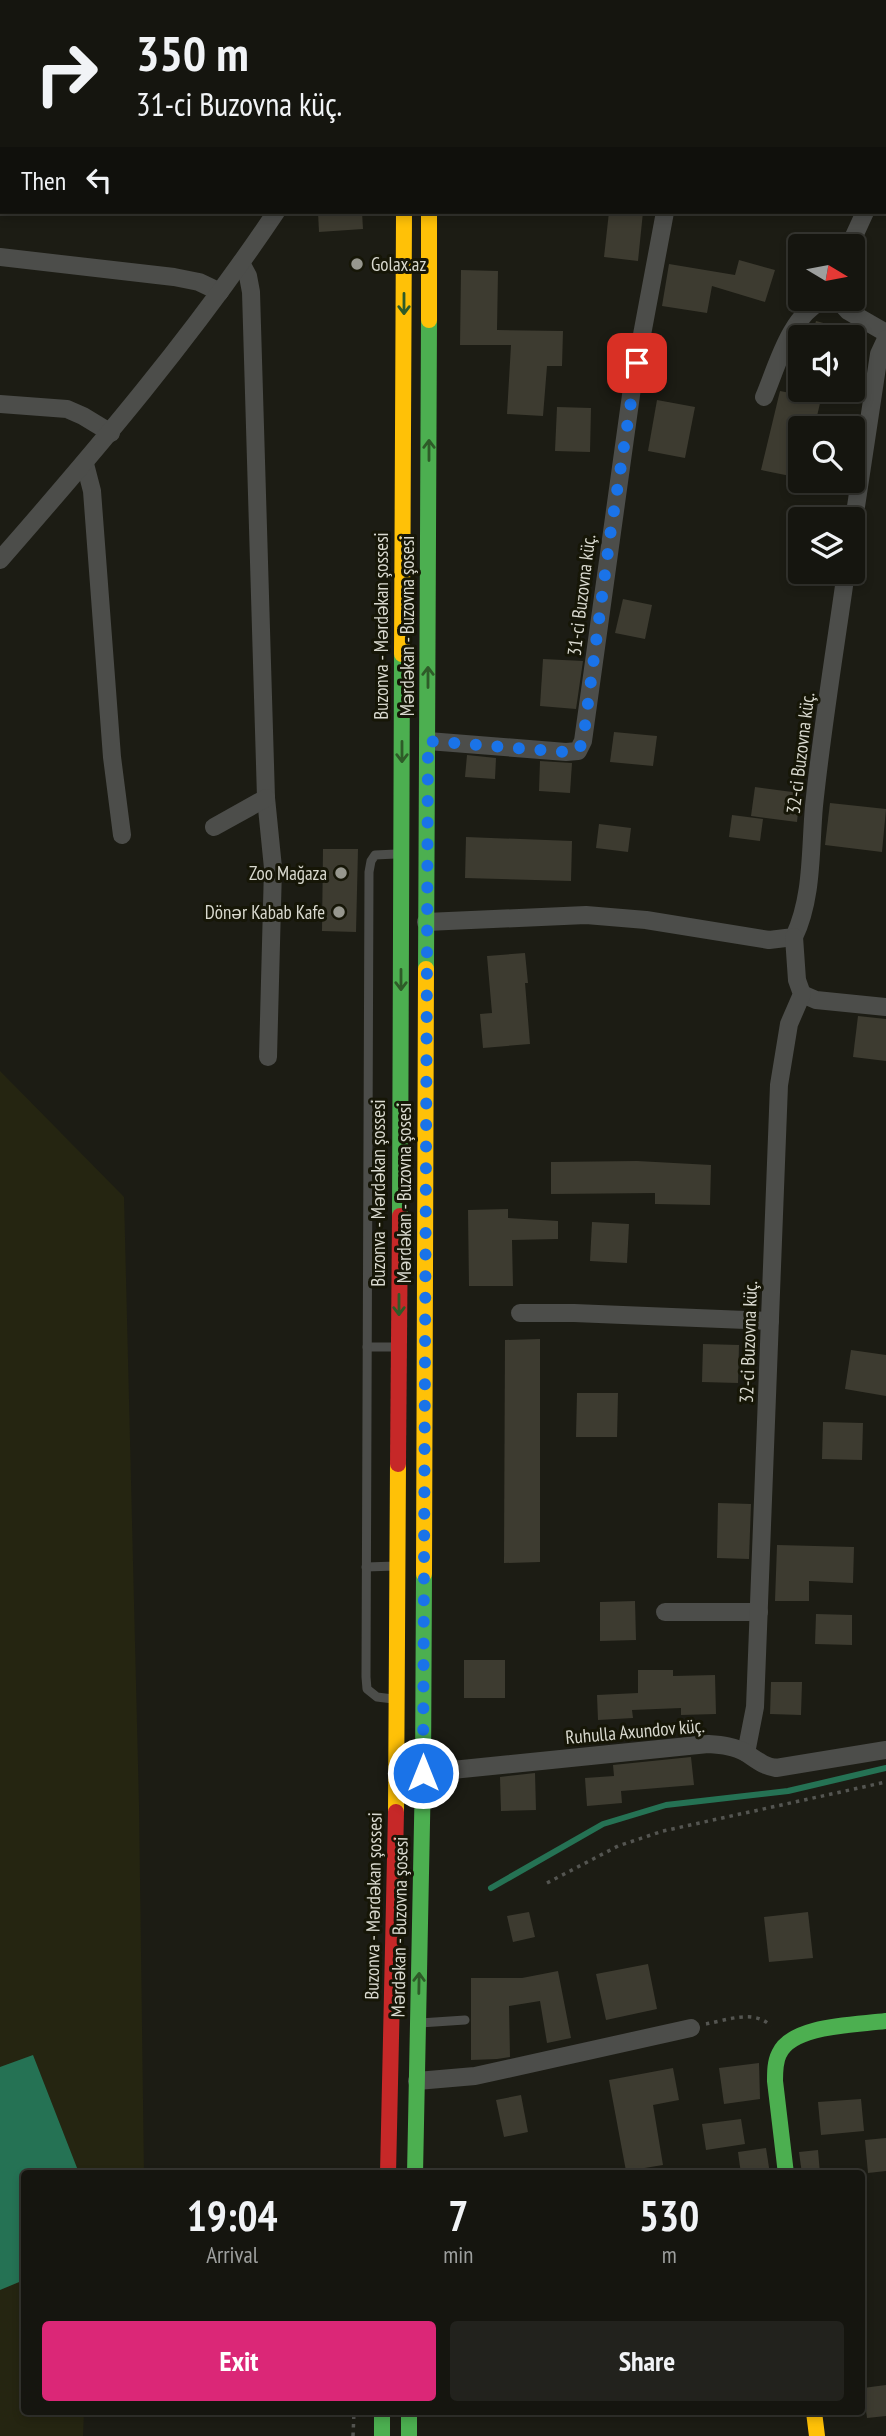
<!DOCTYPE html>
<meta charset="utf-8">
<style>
body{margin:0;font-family:"PT Sans Narrow",sans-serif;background:#22221d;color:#f1f3f6;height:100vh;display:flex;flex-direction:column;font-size:26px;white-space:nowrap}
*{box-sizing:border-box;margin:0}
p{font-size:23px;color:#9d9f9e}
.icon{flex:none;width:38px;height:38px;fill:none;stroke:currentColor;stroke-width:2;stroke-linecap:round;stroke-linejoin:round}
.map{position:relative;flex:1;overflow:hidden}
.drawer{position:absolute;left:21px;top:2170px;width:844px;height:245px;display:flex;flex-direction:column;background:#15150f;border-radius:7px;box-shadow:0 4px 10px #0003,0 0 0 2px #34342f}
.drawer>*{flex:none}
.banner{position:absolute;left:0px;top:0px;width:887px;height:214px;box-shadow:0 4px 10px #0003,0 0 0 2px #34342f;background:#15150f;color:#f1f3f6;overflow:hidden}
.needle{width:46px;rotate:100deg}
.controls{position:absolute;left:788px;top:234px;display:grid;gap:14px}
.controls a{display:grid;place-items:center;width:77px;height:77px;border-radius:7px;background:#15150f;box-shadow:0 4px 10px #0003,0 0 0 2px #34342f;font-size:35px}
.pin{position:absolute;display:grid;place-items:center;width:60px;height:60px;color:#fff;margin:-30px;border-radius:14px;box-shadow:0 4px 10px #0006}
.me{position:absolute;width:77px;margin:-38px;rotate:0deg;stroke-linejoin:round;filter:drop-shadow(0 0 5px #0008)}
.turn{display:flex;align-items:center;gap:24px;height:147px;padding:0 21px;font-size:32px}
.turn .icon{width:91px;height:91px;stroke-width:2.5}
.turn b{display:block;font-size:49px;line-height:60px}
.then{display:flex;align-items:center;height:66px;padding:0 21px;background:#0003;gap:14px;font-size:26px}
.eta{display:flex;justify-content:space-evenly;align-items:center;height:119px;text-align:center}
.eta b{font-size:42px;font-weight:700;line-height:49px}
.action{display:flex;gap:14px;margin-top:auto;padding:14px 21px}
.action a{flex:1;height:80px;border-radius:7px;background:#db2777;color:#fff;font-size:28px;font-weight:700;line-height:80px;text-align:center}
.action a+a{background:#22221d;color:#f1f3f6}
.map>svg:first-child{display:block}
.built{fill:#252511}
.water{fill:#257254}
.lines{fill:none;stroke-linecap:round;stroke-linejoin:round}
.stream{stroke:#257254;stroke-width:6}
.building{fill:#3d3b30}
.path{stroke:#545551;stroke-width:3.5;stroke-dasharray:3.5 5;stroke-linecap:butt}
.lane{stroke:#4c4d4a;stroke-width:9}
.street{stroke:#4c4d4a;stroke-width:18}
.fast{stroke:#4caf50;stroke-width:16}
.slow{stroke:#ffc107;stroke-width:16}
.jam{stroke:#c62828;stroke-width:16}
.oneway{stroke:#2e5b28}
.route{stroke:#1a73e8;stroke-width:12;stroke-dasharray:0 21.6}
.poi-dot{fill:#97978e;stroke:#161607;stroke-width:2.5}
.labels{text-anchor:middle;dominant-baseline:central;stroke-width:6;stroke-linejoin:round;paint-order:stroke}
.poi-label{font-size:19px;fill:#d9d9cf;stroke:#161607;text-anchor:end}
.street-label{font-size:19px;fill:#d9d9cf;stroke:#161607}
</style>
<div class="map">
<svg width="886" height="2436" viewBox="0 0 886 2436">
<rect width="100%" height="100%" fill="#1c1c14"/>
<path class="built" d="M0,1071l124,126 15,608 5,368 -120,1v238h60l-1,24h-83z"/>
<path class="water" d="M33,2055l46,118 -55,1v106l-24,10v-223z"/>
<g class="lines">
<path class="stream" d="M491,1888l112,-64 63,-19 122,-14 98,-23"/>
</g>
<g class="building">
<path d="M318,212h44l1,17 -44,3z"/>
<path d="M609,212h34l-5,49 -34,-4z"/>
<path d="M739,260l36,10 -10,32 -53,-16 -5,27 -45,-7 7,-42 66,11z"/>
<path d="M461,270l37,1 -1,59 66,1 -1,35h-15l-4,50 -36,-2 4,-69h-51z"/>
<path d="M816,321l44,12 -1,5h-48z"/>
<path d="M780,391l41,8 -7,30h-14v49l-39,-8z"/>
<path d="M657,400l38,7 -10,51 -37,-7z"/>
<path d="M557,407l34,1 -1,44 -35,-1z"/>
<path d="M623,599l29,6 -7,34 -30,-6z"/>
<path d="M543,659l40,2 -7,48 -36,-3z"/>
<path d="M614,732l43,4 -4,30 -43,-4z"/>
<path d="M467,755l29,3 -1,21 -30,-2z"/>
<path d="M540,761l32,2 -2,30 -31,-2z"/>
<path d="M755,787l45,6 -3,29 -46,-6z"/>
<path d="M830,803l56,6 -4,43 -57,-7z"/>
<path d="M732,815l31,4 -3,22 -31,-4z"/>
<path d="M599,824l32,4 -3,24 -32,-4z"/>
<path d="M466,837l106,4 -1,40 -106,-3z"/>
<path d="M323,849h35l-2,83 -34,-1z"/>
<path d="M525,953l3,30h-3l5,61 -47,4 -3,-34 12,-1 -5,-57z"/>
<path d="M858,1016l28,3v42l-33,-4z"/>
<path d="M637,1161l74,4 -1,40 -55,-1v-11l-104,1v-32z"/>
<path d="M508,1209v9l50,3v18l-46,1 1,46h-44l-1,-76z"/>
<path d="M592,1222l37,2 -2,39 -37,-2z"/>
<path d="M540,1339v223l-36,1 1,-223z"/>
<path d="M703,1344l36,1 -1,38 -36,-1z"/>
<path d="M851,1350l35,5v41l-41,-7z"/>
<path d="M577,1393h41l-1,44h-41z"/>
<path d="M823,1422l40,1 -1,37 -40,-1z"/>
<path d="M718,1503l33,1 -2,55 -32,-1z"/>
<path d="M777,1545l77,2 -1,36 -44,-2v20h-34z"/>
<path d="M635,1601l1,39 -36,1v-39z"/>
<path d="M816,1614l36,1v30l-37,-1z"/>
<rect x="464" y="1660" width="41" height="38"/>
<path d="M638,1670h35v6l42,-1 1,39 -35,1v-7l-49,2 1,8 -35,2 -1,-25 41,-2z"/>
<path d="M771,1682h31l-1,33 -31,-1z"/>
<path d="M691,1757l3,28 -73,6 1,12 -35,3 -2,-28 29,-2 -1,-11z"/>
<path d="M535,1773l1,37 -35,1 -1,-34z"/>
<path d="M529,1912l6,25 -22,5 -6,-26z"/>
<path d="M808,1912l5,46 -44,4 -5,-45z"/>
<path d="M648,1964l9,45 -51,11 -10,-46z"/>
<path d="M558,1971l13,67 -24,5 -7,-42 -31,5 1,51 -13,2 -26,1v-82h51z"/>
<path d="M759,2063l1,36 -36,5 -5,-36z"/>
<path d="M673,2068l6,32 -26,5 10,60 -37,6 -17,-91z"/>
<path d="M521,2095l7,37 -24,5 -8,-37z"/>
<path d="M861,2099l3,32 -43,4 -3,-33z"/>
<path d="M741,2119l4,25 -39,6 -4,-26z"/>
<path d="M886,2138v33l-18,2 -3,-33z"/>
<path d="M766,2148l4,26h-29l-3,-22z"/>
<path d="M818,2150l2,24h-18l-3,-22z"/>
<path d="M886,2385v31l-19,2 -4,-30z"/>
</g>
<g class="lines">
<g class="path">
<path d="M547,1883l71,-37 45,-15 223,-49"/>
<path d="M706,2024c21,-4 48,-15 65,2"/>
<path d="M353,2436l1,-24"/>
</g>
<g class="lane">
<path d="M367,1347h30"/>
<path d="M366,1567l30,-1"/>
<path d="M393,1699l-16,-2 -10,-8 -1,-12 3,-805 2,-11 4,-6 21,-1"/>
<path d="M420,2023l45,-3"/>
</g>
<g class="street">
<path d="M67,2l1,-2"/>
<path d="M704,2l1,-2"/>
<path d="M0,119l2,-3"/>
<path d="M886,168v-1"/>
<path d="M849,247l16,-35"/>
<path d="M0,257l174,20 25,5 21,10"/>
<path d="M241,263l7,13 3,16 15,506 7,70 -5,189"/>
<path d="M837,299l11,12 38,22"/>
<path d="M764,397c14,-33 25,-80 60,-98"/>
<path d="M0,404l67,5 16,7 28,17"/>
<path d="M85,464l7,27 20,266 10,78"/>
<path d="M852,533l27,-179 7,-15"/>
<path d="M0,560c98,-112 193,-224 276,-348"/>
<path d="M428,741l138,11 12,-1 5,-10 49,-353 33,-176"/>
<path d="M214,827l52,-29"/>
<path d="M426,922l160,-7 60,5 123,20 25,-3c19,-40 16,-87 20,-131 8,-78 21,-156 32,-234"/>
<path d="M802,994l14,6 70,7"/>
<path d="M520,1313h54l196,8"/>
<path d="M665,1612h94"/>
<path d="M746,1753l9,-46 24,-622 10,-61 13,-30 -5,-14 -3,-43"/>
<path d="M423,1773l285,-29c13,1 27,2 38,9 11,7 17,13 30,15l110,-18"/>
<path d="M417,2081l58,-5 216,-48"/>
</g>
<g class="fast">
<path d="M405,0v2"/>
<path d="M426,969l3,-649"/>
<path d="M400,1216l2,-562"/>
<path d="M415,2174l8,-401 1,-199"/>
<path d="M786,2174l-11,-93c0,-9 0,-19 4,-27 13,-30 80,-29 107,-33"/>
<path d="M382,2412v24"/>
<path d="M409,2412v24"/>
</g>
<g class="slow">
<path d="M430,0v2"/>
<path d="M429,320v-108"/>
<path d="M402,654l2,-442"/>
<path d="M424,1574l2,-605"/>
<path d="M396,1812l2,-348"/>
<path d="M814,2412l3,24"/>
</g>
<g class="jam">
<path d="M398,1464l2,-248"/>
<path d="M388,2174l8,-362"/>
</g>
</g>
<defs><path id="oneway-shaft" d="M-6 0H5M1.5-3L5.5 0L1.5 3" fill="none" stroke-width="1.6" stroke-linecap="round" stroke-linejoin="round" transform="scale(1.75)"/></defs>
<g class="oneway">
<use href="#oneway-shaft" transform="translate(404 304) rotate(90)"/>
<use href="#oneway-shaft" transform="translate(429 450) rotate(-90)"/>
<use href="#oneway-shaft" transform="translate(428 677) rotate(-90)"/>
<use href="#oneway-shaft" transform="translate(402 752) rotate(90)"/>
<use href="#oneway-shaft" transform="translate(401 980) rotate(90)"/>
<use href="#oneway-shaft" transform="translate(399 1305) rotate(90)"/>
<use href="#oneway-shaft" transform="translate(419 1983) rotate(-89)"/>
</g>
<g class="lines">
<path class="route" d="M423,1773l5,-1032 137,11 13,-1 5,-10 27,-205 27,-173"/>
</g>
<g class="poi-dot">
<circle cx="357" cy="264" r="7"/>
<circle cx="341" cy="873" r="7"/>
<circle cx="339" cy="912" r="7"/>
</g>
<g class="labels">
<g class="poi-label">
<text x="371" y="264" text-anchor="start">Golax.az</text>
<text x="327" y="873">Zoo Mağaza</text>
<text x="325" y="912">Dönər Kabab Kafe</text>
</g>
<g class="street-label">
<text transform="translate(581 595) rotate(-83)">31-ci Buzovna küç.</text>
<text transform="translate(381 626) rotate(-90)">Buzonva - Mərdəkan şossesi</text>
<text transform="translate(407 626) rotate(-90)">Mərdəkan - Buzovna şosesi</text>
<text transform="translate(800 753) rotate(-83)">32-ci Buzovna küç.</text>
<text transform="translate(378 1193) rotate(-90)">Buzonva - Mərdəkan şossesi</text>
<text transform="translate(404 1193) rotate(-90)">Mərdəkan - Buzovna şosesi</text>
<text transform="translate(748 1342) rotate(-88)">32-ci Buzovna küç.</text>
<text transform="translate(635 1731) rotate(-5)">Ruhulla Axundov küç.</text>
<text transform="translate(373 1906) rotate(-89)">Buzonva - Mərdəkan şossesi</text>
<text transform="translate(399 1927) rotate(-89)">Mərdəkan - Buzovna şosesi</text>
</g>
</g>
</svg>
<div class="controls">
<a><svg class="needle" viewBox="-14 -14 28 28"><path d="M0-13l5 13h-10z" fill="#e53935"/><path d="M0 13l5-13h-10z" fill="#9d9f9e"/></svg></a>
<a><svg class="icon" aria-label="sound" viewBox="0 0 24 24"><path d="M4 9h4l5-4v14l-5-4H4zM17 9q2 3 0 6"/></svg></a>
<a><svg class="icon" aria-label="search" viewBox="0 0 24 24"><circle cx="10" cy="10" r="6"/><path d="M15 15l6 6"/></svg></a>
<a><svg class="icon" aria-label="layers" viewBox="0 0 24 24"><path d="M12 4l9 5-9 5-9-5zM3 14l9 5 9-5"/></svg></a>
</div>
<div class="pin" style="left:637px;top:363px;background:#d93025"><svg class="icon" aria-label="arrive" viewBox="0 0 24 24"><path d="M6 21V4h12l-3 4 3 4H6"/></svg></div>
<svg class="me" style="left:423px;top:1773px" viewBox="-20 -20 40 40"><circle r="17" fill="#1a73e8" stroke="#fff" stroke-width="3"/><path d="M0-11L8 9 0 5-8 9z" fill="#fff"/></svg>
<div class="banner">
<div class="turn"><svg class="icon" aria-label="right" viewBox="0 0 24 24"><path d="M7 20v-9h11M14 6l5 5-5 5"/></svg><div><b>350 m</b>31-ci Buzovna küç.</div></div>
<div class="then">Then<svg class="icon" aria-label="left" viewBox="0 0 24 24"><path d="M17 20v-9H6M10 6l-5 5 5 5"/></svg></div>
</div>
<section class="drawer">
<div class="eta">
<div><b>19:04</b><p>Arrival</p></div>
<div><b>7</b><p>min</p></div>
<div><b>530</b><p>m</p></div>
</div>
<div class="action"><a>Exit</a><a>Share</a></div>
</section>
</div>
